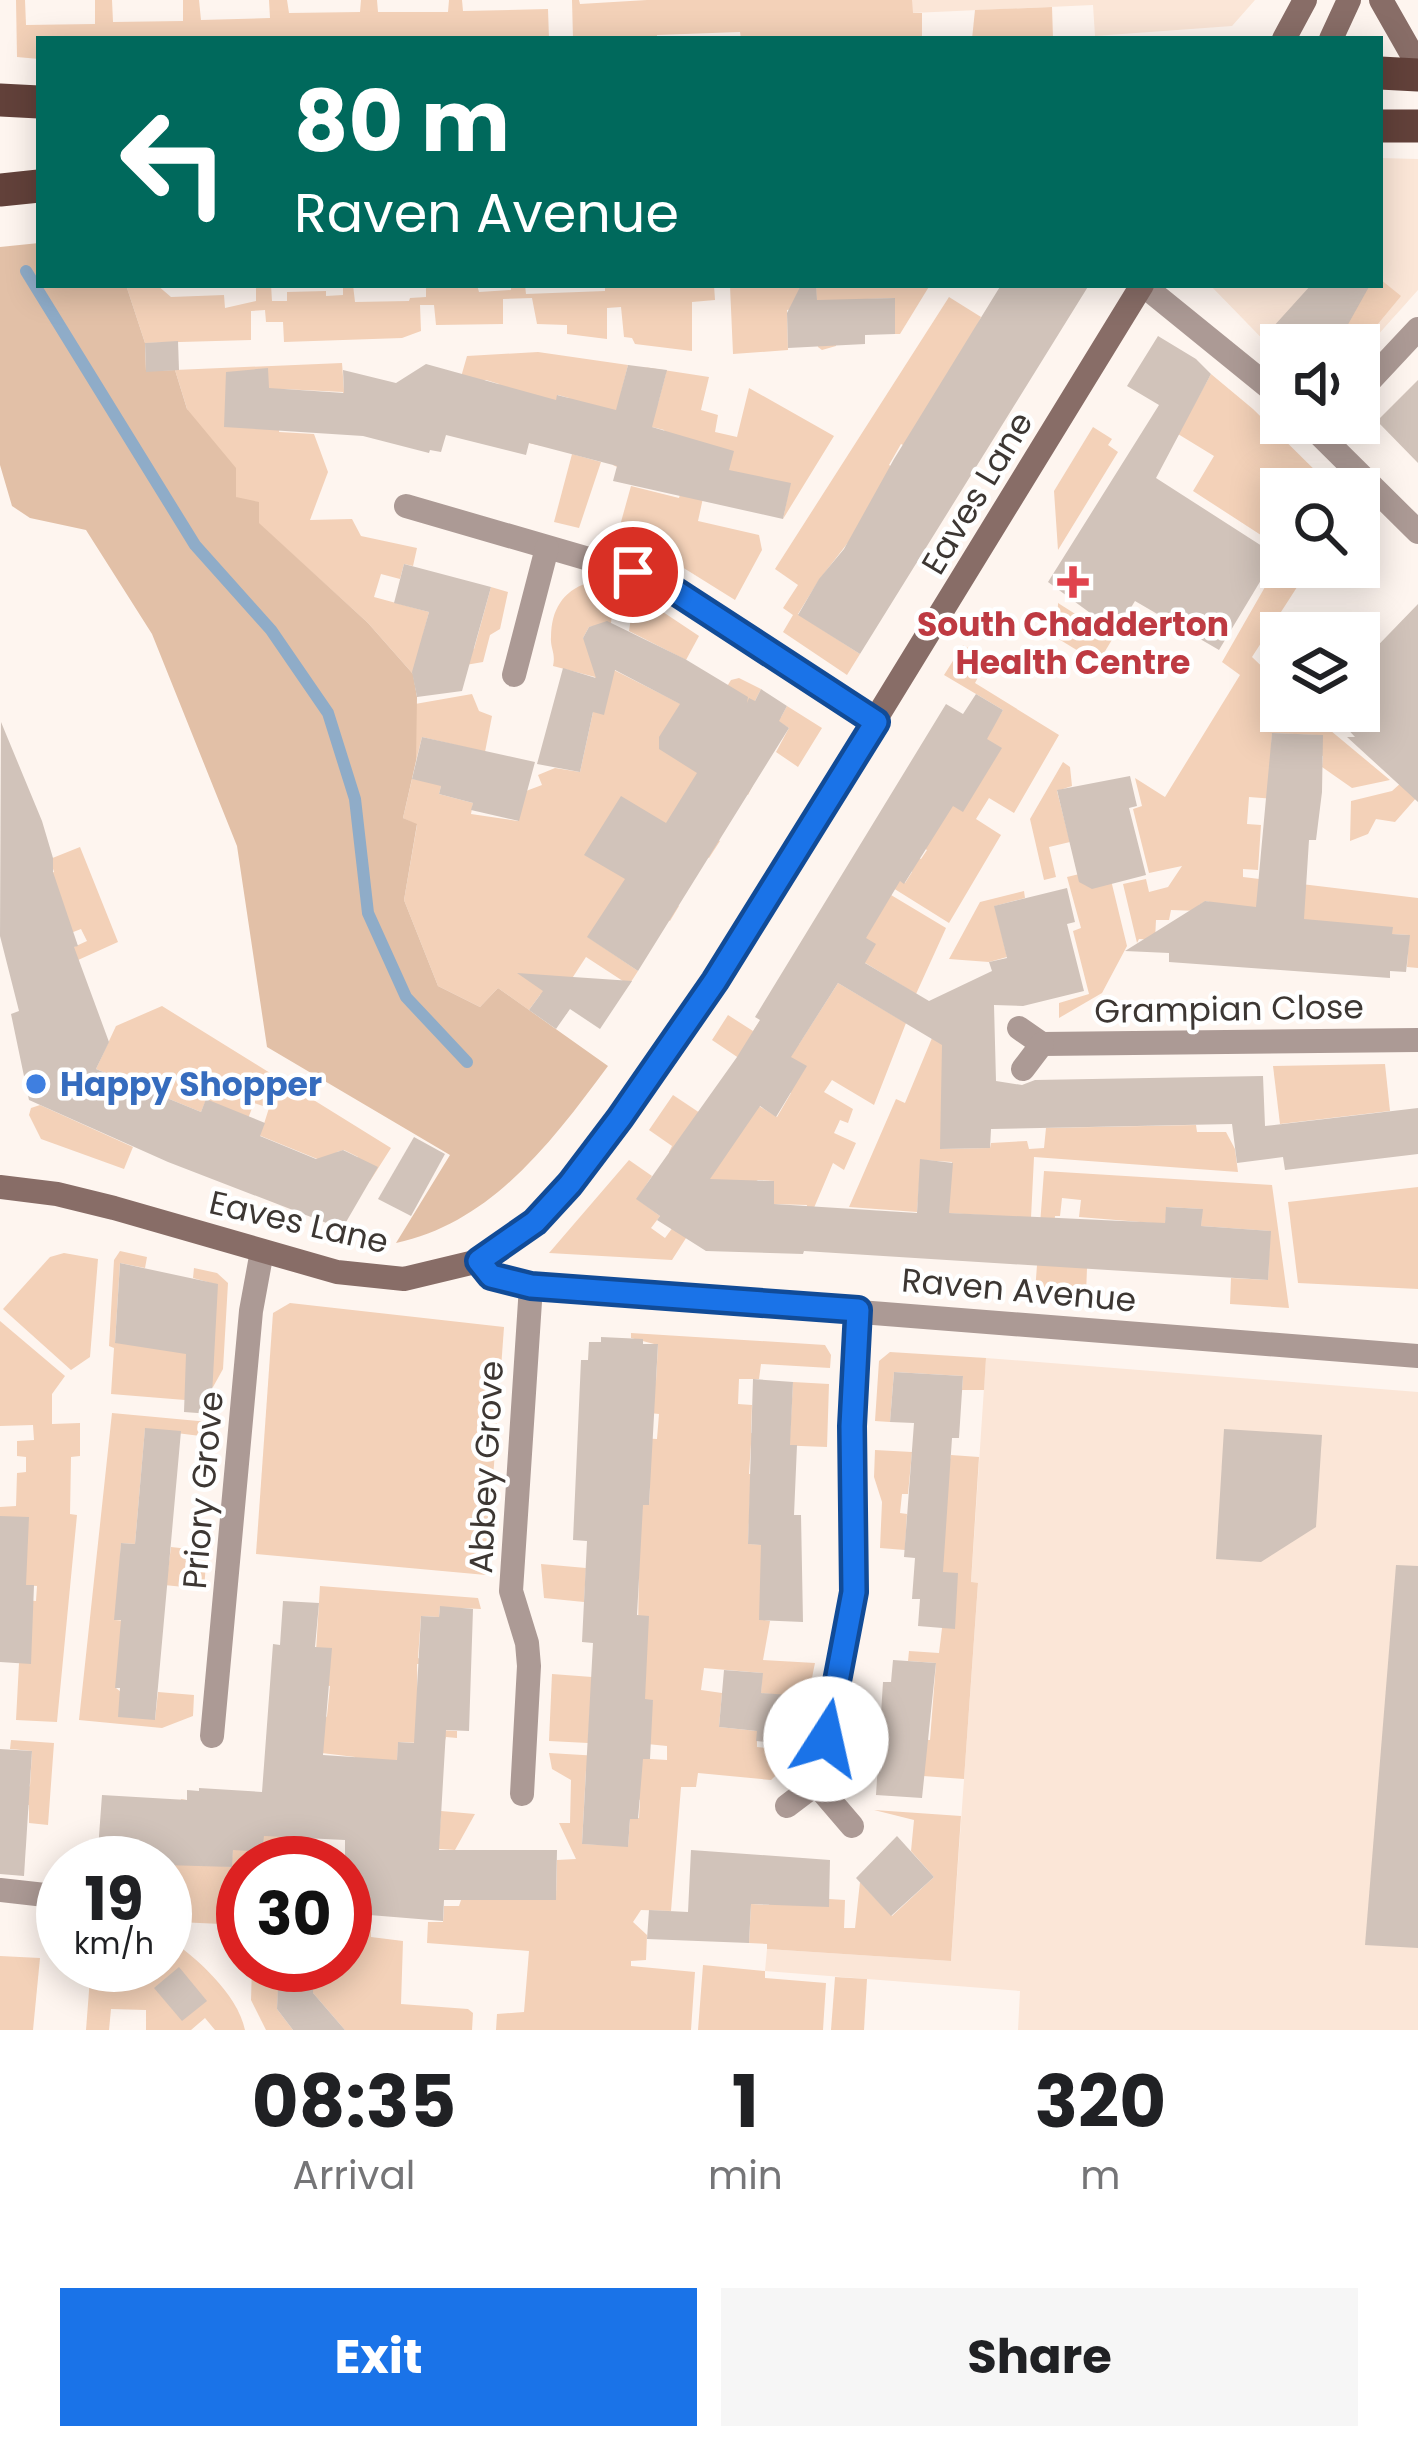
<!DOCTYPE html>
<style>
body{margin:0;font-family:Poppins,sans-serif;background:#f6f6f6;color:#202124;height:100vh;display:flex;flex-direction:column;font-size:45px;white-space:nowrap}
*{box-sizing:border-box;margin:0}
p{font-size:39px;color:#757577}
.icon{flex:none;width:66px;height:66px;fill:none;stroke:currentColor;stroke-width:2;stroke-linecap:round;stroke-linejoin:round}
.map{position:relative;height:2030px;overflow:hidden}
.details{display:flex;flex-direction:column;background:#fff;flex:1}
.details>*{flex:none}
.guide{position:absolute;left:36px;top:36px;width:1347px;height:252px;border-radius:0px;box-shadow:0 6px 30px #0003;background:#00695c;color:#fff;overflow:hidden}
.tools{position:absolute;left:1260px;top:324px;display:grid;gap:24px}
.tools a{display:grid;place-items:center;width:120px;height:120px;border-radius:0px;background:#fff;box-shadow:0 6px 30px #0003;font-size:60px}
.speed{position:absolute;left:36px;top:1836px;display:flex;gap:24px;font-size:60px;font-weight:700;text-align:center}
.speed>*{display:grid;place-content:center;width:156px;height:156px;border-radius:50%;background:#fff;box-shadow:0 6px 30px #0003;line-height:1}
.speed small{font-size:30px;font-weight:400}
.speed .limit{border:18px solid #d22;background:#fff;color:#111}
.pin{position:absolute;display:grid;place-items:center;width:102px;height:102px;color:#fff;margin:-51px;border:6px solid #fff;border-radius:50%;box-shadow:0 3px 12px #0007}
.me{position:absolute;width:132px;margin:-66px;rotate:10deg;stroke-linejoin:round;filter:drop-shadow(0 0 9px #0008)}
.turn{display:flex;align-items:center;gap:42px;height:252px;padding:0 60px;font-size:54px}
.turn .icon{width:156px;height:156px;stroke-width:2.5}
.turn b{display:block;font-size:84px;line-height:102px}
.eta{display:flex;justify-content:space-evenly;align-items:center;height:204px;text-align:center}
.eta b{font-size:72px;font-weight:700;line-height:84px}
.action{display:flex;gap:24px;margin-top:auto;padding:24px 60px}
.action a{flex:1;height:138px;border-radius:0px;background:#1a73e8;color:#fff;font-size:48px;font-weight:700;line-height:138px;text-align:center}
.action a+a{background:#f6f6f6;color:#202124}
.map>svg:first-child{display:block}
.built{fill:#fbe6d7}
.green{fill:#f3d1b8;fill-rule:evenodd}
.forest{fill:#e2c0a7}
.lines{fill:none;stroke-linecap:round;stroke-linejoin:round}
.stream{stroke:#8facc8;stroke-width:12}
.building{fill:#d1c3ba}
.minor{stroke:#ac9a95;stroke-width:24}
.tertiary{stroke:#ac9a95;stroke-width:24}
.secondary{stroke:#886d67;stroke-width:24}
.trunk{stroke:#62413a;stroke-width:33}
.route-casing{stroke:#114b97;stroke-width:30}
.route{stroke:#1a73e8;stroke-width:21}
.health-dot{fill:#e0444e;stroke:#fff;stroke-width:4.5}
.shop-dot{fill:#3f7fe0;stroke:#fff;stroke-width:4.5}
.labels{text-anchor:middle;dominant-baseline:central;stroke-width:9;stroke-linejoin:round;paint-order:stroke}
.street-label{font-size:33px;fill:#3d3733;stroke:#fff}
.health-label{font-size:33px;font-weight:bold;fill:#be3a42;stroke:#fff}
.shop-label{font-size:33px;font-weight:bold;fill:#366cbe;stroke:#fff;text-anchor:start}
</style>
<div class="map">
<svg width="1418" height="2030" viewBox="0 0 1418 2030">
<rect width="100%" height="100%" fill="#fef5ef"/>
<g class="built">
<path d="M912,0h343l-23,26 -137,10 -2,-31 -181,8z"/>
<path d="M1380,158l38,1v131l-59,66v-11h-78v13l-71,-73h170z"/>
<path d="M986,1358l432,34v638h-400l2,-39 -255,-20 2,-22 184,12 27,-377 -7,-1z"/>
</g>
<g class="green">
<path d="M16,0h9l1,25 69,-1v-24h17l1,22 70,-1v-21h16l2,20 69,-2 -1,-18h18l2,13 71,-1 1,-12h16l1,12h70l1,-12h13l1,11 85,-2 1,30h-510v20l-22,-2z"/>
<path d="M572,0h7l1,4 67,-4h265l1,13h9v26h-181l-1,-7 -83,3v4h-84z"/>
<path d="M1052,7l1,32h-81l3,-29z"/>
<path d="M1380,279l21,17 -38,46 -35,-31 4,-26h48z"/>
<path d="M126,285h31l14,12 53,-2 1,13 31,-7v-16h15l1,16h15v-9l39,-1v5l17,-1v-10h10l2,17 54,-1 1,-3 16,-1v-12h51l2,7 32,-2v-5h14l1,9 79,-3v-6h109l1,15 -23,2v49l-57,-7 -3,-6 -8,-1 -3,-30 -14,1v31l-40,-5v-9l-30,-1 -5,-26 -29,1v25l-67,1 -2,-20h-14l1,26 -19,7 -118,4 -1,-20h-17l-1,-12 -14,1v29l-106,3z"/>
<path d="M801,285l-7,24 -7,1 1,40 -55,4 -3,-68z"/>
<path d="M816,285h114l-30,49h-5l-1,-36 -27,1v36l-32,-26 1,37 -14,4 -4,-3z"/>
<path d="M949,297l32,20 -64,135 -16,-8 -12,21 13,8 -83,107 -21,34 62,40 -13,21 -64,-43 10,-17 -10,-7 15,-23 -23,-16z"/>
<path d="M538,352l90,13 -7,28 37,10 8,-30 -22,-6 65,10 -8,33 17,5 -3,17 22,5 12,-49 85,48 -51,83 7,-35 -82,-9 -10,46 61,14 3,15 -27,50 -77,-48 -42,-12 15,-54 48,12 6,-21 -21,-47 -16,-4 -31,41 -4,-2 10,-42 -56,-14 2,-11 -11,-3 -16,51 -13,-3 8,-32 -35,-21 -3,-6 -13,-4 -29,11 10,-35z"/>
<path d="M342,363l2,27h15l-16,40v-38l-61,-3 -3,43 35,2 14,38 -18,48 42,-1 9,17 56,12 -4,18 -9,-2 -4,15 -19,-5 -7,23 55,15 -6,23 51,14 17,-62 17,5 -8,37 -10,6 -7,27 -70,12 -45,-51 -110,-100 -22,-26 -48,-85 -13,-42z"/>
<path d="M1211,374l42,35 81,80h-53v59l-88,-57 21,-35 -36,-22z"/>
<path d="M1093,427l19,12 -4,6 10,7 -60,98 -4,-59z"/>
<path d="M572,454l29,8 -22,66 -25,-6z"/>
<path d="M1281,559v8h29l-58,90 29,28v26h26l83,69 -38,8 -30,-21 1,-11 -6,-1v-20l-45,-2 -3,56 44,13 -64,-5 -2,27 14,1 -3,45 -15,-1v8l175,21v70l-11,-1 2,-32 -17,-1v-7l-57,8 -129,-34 -7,4 -1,6 -27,-1 -2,10h-13l-1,20 -16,-1 -2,4 -14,-59 23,-5 3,13 19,-5 14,-21 -33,7 -16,-64 9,-3 -7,-28 30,19 75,-122 -18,-13z"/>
<path d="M587,583l28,6 -4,34 -22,4 -6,11 25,29 71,36 32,9 20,-32 8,-2 22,11 -6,12 26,16 6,-11 35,22 -24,39 -22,-15 13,-24 -41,-25 5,82 -5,10 -41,-24 -18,51 31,19 -11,17 -41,-25 -41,39 52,34 -9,15 -41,-27 -41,43 50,34 -9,14 -43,-28 -17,26 -2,31 -27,-19 -11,15 -31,-22 -18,19 -42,-21 -34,-86 13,-75 -14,-7 9,-39 30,3 -3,12 34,9 -2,11 47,7 8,-30 16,-6 -4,-10 17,-7 25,4 13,-60 2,-35 -42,-11c3,-13 -3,-18 -2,-29 0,-27 12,-46 36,-54z"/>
<path d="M634,598l17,6 48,32 -13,24 -57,-29z"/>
<path d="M1058,603l55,35 -15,25 -41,-25z"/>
<path d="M963,645l25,14 -13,24 84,52 -45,78 -25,-15 -13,21 25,16 -52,88 -56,-35 5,-8 7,3 7,-11 1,-16 8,3 6,-9 -8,-5 84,-135 -59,-35z"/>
<path d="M472,694l7,17 13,5 -7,36 -63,-15 -6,24 -1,-57z"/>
<path d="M1063,762l7,5 2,19 -15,5 13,51 -21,5 7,30 -12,3 -14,-61z"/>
<path d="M1402,782l15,15 -22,25 -19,-3 -8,15 -18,7 1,-40 41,-10z"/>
<path d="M80,847l38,95 -51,23 -4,-13 24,-11 -6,-12 -23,9 -18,-61 14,-5 -4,-13z"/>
<path d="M1100,869l9,3 18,74 -25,47 -43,25v-15l30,-9 -16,-63 8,-3 -14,-51z"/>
<path d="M1024,891l1,7 -30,8 12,51 -18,5 -40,-3 31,-57z"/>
<path d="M891,895l55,33 -30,66 -62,-38z"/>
<path d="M838,983l68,40 -32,82 -42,-25 -8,12 29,17 -5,14 -8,-3 -6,13 22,10 -12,27 -11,-7 -28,66 2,-24 -33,-1v-23l-16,-1 -56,33 -30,47 -123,-7 80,-93 23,16 -15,23 23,17 -9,12 14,10 42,-57 -38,-29 3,-6 -23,-16 24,-35 27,18 59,-7 18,11 14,-24 -79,-53 16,-25 25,16 8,-12 38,25z"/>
<path d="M947,1002l-6,147 49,-1 1,-5 36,-2 2,8 15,-1 2,-20 150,-3 1,7h29l9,17 3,23 -204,-15 -3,61 -83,-5 4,-51 -31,-2 -4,52 -68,-5 47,-108 9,4z"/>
<path d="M162,1006l229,142 -21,33 -17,-7 5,-17 -14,-7 -7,2 -5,13 -76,-31 7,-7 6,-19 -15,-5 -10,26 -38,-29 -5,12 -105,-43 20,-43z"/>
<path d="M1385,1064l5,47 -110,13 -7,-58z"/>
<path d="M40,1105l93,42 -9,22 -83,-30 -12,-24 2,-7z"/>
<path d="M1044,1171l228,14 17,123 -59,-4 1,-26 37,2 2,-49 -69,-5 1,-17 -35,-2 -2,17 -86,-7 2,-17 -19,-2 -2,18h-5l-4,48 36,4 -1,27 -51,-3z"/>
<path d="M1418,1187v102l-120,-6 -10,-81z"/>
<path d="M120,1251l27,6 -2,11 -25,-5 -5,80 103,-58 -25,-7 1,-10 23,5 11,10 -5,86 -10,18 -27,-2 -1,15 -74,-6 3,-46 -5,-2 5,-86z"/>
<path d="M64,1253l34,6 -8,98 -19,13 -68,-61 47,-52z"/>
<path d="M290,1303l214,24 -18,248 -230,-21 17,-241z"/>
<path d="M0,1321l65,55 -13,18v30l28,-1v33l-9,1 -1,57 7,1 -20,207 -41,-2 3,-57h12l-8,-63 13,1 1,-15 -37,-2v-77l16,-1 1,-33 9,-1v-15l-9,-1v-15l17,-1 -1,-15 -33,1z"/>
<path d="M631,1333l194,12 6,10 -1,13 -69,-4 -2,15h-20l-1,25 14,1 -1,28 5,1 34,1 3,-53 36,2 -2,63 -76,-3 -2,30 20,1 -19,23 -2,46 44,2 -33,73 11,2 -7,39 52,3c-9,41 -10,89 -44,117l-73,-7 -2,14h-15l-10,124 -30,-1 -8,12 14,13 -1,25 -15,1v5l64,6 -4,58h-195l1,-16 27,-2 5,-61 -102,-8 1,-21h15l1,-16h15l2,-6 95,-1 1,-39 19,-1 -17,-36h11l1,-43 -19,-11 -3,-16 118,7v-14l-30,-3 16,-42 -16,-2 2,-132 -8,-63 18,1 1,-21 -18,-2 -50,-47 75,4 2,-25 -19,-2 16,-31 2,-36 -27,-7zM704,1668l58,5 -1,20 28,3 -5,47 -16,-1 -1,6 -10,-1v-16l-38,-4 3,-34 -21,-3zM586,1770l54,30 -1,18 -9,1 -2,27 -46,-2z"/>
<path d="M890,1352l96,6 -2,32h-22l1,-14 -69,-4 -4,50 -15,-1 4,-60z"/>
<path d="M112,1413l97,9 7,16 -71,-9 -10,115 -14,-1 -1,17 47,17 4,-30 36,4 -3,38 -50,-5 -39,36 11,1 -10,67 39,32 3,-28 36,3 -1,21 -31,12 -83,-8z"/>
<path d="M875,1450l37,2 -4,42h-6l-2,19 7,1 -2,36 -25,-2 2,-46 -8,-25z"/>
<path d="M951,1455l28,2 -8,125 7,1 -14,196 -41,-3 -35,-39 42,3 6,-77 -28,-2 1,-10 30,2 3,-25 -17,-57z"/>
<path d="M541,1564l45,4 -2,34 -40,-4z"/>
<path d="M320,1586l158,12 3,11 -41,-2 -1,10 -18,-1 -3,42 15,6h-16l1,65 39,2v7l-11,-1 -2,7 -46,-2 -1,30 42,70 2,-31 34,3 -20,36 -87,-6 -16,-39 3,-48 -50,-6 22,-35 3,-30 -16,-2z"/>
<path d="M552,1674l40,3 -4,66 -39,-2z"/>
<path d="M11,1740l43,3 -6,82 -19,-2v-18l-23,-1 24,-18 2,-35 -22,-2z"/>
<path d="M181,1799l6,1 -2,20 28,45 18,2 2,-17 32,-19 23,-29 -3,61h-42v62l-65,-3 -13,-7v-52l13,-7z"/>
<path d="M874,1810l87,6 -10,145 -184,-12v-5l-18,-1 2,-39 18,1 2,-31 58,25 16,1 -1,28h11l5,-46 32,34 42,-39 -23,-26 3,-31z"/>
<path d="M345,1914l26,2v21l32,4 -2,63 67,5 5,4 -1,17h-127l-32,-37v-18l-34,-1 -2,35 16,21h-27l-15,-30 1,-35h27v5l66,-5z"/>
<path d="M165,1936c29,19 73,58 80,94h-30l-10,-12 -14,12h-45v-20l-35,-1 -2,21h-23l5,-65h74z"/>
<path d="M0,1956l40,2 -7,72h-33z"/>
<path d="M703,1965l62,6v7l61,5 -3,47h-125z"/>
<path d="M835,1977l32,2 -3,51h-33z"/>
</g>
<path class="forest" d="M39,243v42h87l19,58 1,28 29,-1 12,39 49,59v29l23,5v21l109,100 45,51 4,23 -1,64 -13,57 14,6 -13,76 34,86 42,21 18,-19 110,78c-55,74 -116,157 -212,177l54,-88 -183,-108 -30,-201 -85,-212 -66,-104 -56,-12 -18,-12 -12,-41v-218z"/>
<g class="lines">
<path class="stream" d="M26,271l169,274 76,85 57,83 27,86 13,114 38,84 61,65"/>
</g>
<g class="building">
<path d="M801,285h15l1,15 78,-2v36l-30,1v9l-77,4 -1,-35z"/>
<path d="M1001,285h88l-229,369 -62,-39 21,-36 25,-30 50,-90z"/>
<path d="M1311,285h59l-24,43 20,17h-73l-20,-18z"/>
<path d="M1158,336l38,23 15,15 -55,104 120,77 -57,95 -84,-49 -19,31 -68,-50 111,-177 -32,-19z"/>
<path d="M178,341l1,29 -33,2 -1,-29z"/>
<path d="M426,364l130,36 1,-5 59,15 12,-45 39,5 -15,57 82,24 -5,19 62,13 -8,36 -170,-38 4,-15 -88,-23 -3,12 -80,-20 -5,17 -11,-2 -1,3 -66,-17 -139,-9 2,-55 42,-4 1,20 75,5 -1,-23 53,13z"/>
<path d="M1418,380v83l-41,-42z"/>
<path d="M404,564l87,23 -29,104 -45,6 -5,-25 17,-60 -35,-9z"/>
<path d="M1418,604v198l-71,-65h8l-24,-26h28v-46z"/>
<path d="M607,621l78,38 63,38 -1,6 2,-5 6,3 6,-12 26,17 -8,15 10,7 -151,243 -51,-34 38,-58 -41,-24 37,-59 45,27 31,-50 -38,-24v-12l21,-33 -65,-34 -11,45 -11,-3 -13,60 -43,-8 26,-96 33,10 -13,-40 6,-11z"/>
<path d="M976,694l27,16 -16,29 15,9 -39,64 -10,-6 -49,78 -4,-3 -34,57 10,6 -11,19 64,38 63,-30 -3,-9 18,-4 -13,-52 73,-18 8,34 -8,2 17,67 -61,15 -29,-1 2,76 26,4 13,-5 228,-4 2,50 153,-18v46l-133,16 -2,-13 -46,6 -5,-39 -241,5 -1,19 -50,1 2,-104 -104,-62 -47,74 16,9 -31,51 -16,-11 -50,73 64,2v23l143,9 3,-54 33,4 -4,50 216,10 1,-16 37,2 -2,17 70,5 -3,49 -464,-29 -1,3 -97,-3 -49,-31 3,-4 -24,-17 101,-142 23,-37 -5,-3 191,-313 17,10z"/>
<path d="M1,722l41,99 11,37v14l25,74 -4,1 35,95 -13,27 105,43 5,-13 59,24 -5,13 56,23 27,-9 35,17 -36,62 -174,-67 -139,-62 -18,-86 8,-3 -19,-75z"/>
<path d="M1272,733l51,2 -1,57 -6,48h-7l-5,79 89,8 -1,7 18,1 -4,37 -16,-1v7l-221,-16v-9l-44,-2 80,-50 51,6z"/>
<path d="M422,737l113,25 -16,59 -48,-11 2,-7 -34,-9 2,-8 -29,-7z"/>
<path d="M1130,776l7,30 -8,2 17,67 -54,14 -13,-7 -22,-92z"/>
<path d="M517,973l56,4 59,4 -32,48 -30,-20 -14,20 -27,-19 14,-19z"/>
<path d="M414,1137l31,17 -34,62 -33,-17z"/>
<path d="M120,1263l98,21 -7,130 -27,-2 2,-58 -71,-11z"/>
<path d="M601,1337l42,2v5h15l-9,161h-6l-6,110 12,1 -4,83 8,1 -3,59h-7l-5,60h-8l-2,28 -46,-3 11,-201 -11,-1 5,-101 -14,-1 8,-180h7l1,-18h12z"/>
<path d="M894,1372l69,4 -4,62h-7l-9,134 15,1 -3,56 -37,-3 2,-27h-8l3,-41 -11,-1 10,-134 -24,-1z"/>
<path d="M753,1379l40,3 -3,63h7l-3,70h7l2,107 -44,-2 2,-75 -13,-1z"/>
<path d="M145,1428l36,3 -26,289 -37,-3 2,-29h-5l6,-68h-7l7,-77 14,1z"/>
<path d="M1224,1429l98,6 -6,92 -55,35 -45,-3z"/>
<path d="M0,1516l29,1 -3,68h8l-3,79 -31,-2z"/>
<path d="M1396,1565l22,1v382l-53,-3z"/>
<path d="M283,1601l36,2 -4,44 17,1 -9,107 74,5 1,-18 16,1 7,-127 18,1 1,-11 33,3 -4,122 -23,-1 -7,120h118l-1,50h-112l-1,21 -98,-8v-73l-81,-4 -2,16 -29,-2 -1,17 -135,-4 5,-68 85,5v-10l12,1v-3l63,4 11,-148 7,1z"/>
<path d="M893,1660l43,3 -14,135 -46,-3 7,-113h8z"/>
<path d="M724,1670l39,3 -2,20 28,2 -4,49 -29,-3 1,-10 -38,-4z"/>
<path d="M0,1749l32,2 -8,125 -24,-2z"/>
<path d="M897,1836l37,41 -43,39 -35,-38z"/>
<path d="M691,1850l139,10 -1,47 -78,-3 -2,39 -102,-4 2,-29 39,2z"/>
<path d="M279,1965h35l-1,28 32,37h-52l-16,-21z"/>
<path d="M179,1967l28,34 -25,20 -28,-33z"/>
</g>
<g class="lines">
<g class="minor">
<path d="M1359,392l59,-63"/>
<path d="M406,506l248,72 222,143"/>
<path d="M514,675l33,-127"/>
<path d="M1019,1028l23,16 376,-4"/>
<path d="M1023,1069l19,-25"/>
<path d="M479,1261l12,15 40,10 887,70"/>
<path d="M212,1736l39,-425 11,-60"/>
<path d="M816,1784l36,42"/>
<path d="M522,1794l7,-128 -2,-23 -16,-52 20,-305"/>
<path d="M787,1806l29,-22 38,-192 -2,-166 6,-116"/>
<path d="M0,1890l54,6"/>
</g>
<g class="tertiary">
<path d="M1143,285l138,112"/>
<path d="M1308,423l110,109"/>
</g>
<g class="secondary">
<path d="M1381,0l37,65"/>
<path d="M1284,39l21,-39"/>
<path d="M1331,39l18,-39"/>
<path d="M0,1187l57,7 57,14 223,64 67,7 75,-18 56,-39 35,-38 50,-66 95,-137 427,-696"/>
</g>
<g class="trunk">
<path d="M1380,73l38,2"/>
<path d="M0,100l39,2"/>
<path d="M1380,126h38"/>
<path d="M0,190l39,-4"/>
</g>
</g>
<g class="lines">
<defs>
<path id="route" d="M633,572l22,6 221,144 -161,259 -95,137 -50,66 -35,38 -56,39 12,15 40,10 327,24 -6,116 2,166 -28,147"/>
</defs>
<use href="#route" class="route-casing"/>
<use href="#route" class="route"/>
</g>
<path class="health-dot" d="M1067 564h12v12h12v12h-12v12h-12v-12h-12v-12h12z"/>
<circle class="shop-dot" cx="36" cy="1084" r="12"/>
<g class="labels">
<g class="street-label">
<text transform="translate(977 493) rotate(-59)">Eaves Lane</text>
<text transform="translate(1229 1009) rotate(-1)">Grampian Close</text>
<text transform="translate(299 1222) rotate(13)">Eaves Lane</text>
<text transform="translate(1019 1290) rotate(5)">Raven Avenue</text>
<text transform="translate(486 1467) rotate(-87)">Abbey Grove</text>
<text transform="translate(203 1490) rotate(-85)">Priory Grove</text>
</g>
<g class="health-label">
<text x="1073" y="624">South Chadderton<tspan x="1073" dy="38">Health Centre</tspan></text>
</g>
<g class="shop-label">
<text x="60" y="1084">Happy Shopper</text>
</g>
</g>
</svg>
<div class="tools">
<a><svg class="icon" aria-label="sound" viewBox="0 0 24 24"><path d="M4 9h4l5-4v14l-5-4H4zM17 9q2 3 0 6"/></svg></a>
<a><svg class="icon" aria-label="search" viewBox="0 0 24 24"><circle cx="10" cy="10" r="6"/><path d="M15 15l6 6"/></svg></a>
<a><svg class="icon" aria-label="layers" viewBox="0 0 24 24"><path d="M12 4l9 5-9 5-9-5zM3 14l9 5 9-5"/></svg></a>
</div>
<div class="speed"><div>19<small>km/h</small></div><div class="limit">30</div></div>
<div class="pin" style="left:633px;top:572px;background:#d93025"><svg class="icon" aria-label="arrive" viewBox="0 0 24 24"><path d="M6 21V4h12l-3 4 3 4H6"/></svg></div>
<svg class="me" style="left:826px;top:1739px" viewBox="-20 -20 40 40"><circle r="19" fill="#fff"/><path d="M0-13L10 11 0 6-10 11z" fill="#1a73e8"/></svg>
<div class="guide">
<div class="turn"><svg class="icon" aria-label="left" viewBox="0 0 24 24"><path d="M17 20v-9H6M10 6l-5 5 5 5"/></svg><div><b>80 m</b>Raven Avenue</div></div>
</div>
</div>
<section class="details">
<div class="eta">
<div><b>08:35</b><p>Arrival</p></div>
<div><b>1</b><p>min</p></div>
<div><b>320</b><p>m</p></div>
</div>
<div class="action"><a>Exit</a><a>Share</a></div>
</section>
